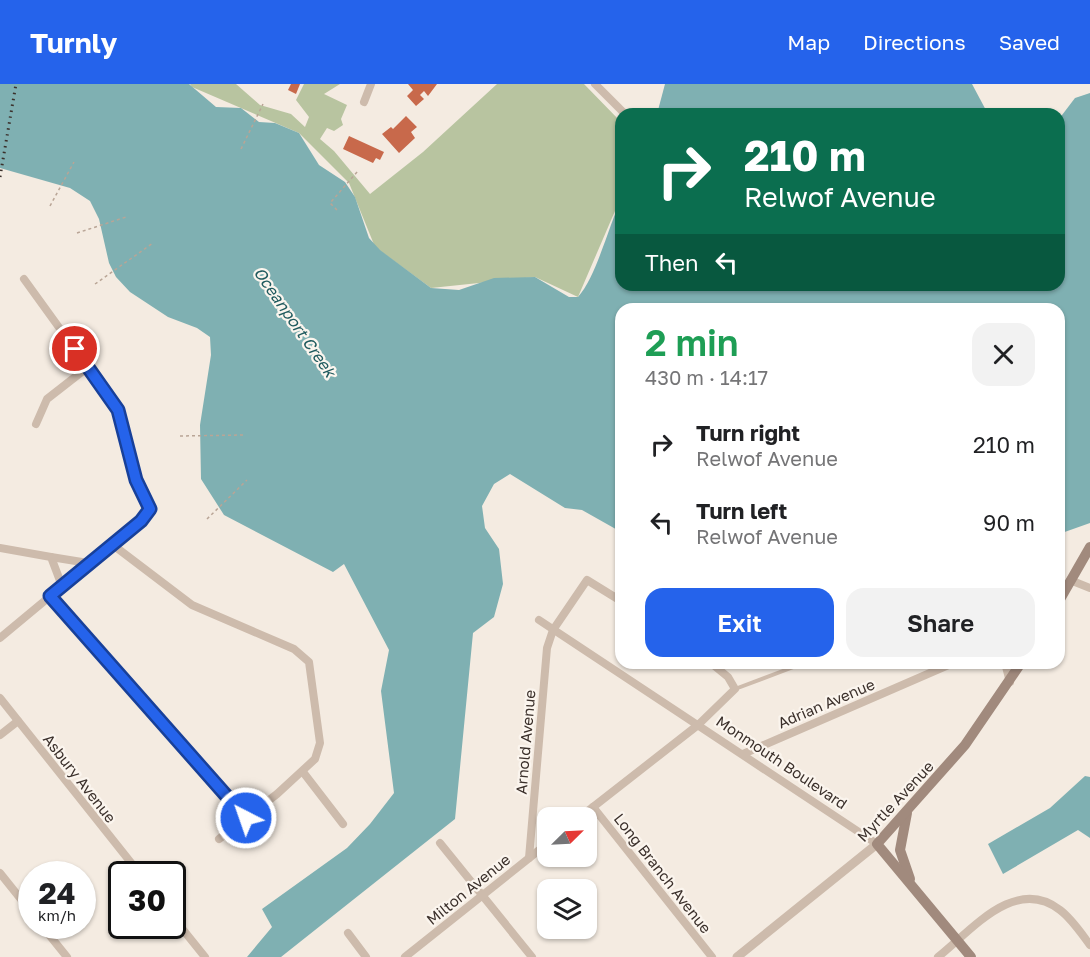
<!DOCTYPE html>
<meta charset="utf-8">
<style>
body{margin:0;font-family:"Golos Text",sans-serif;background:#f2f2f2;color:#202124;height:100vh;display:flex;flex-direction:column;font-size:22px;white-space:nowrap}
*{box-sizing:border-box;margin:0}
p{font-size:20px;color:#757577}
.icon{flex:none;width:33px;height:33px;fill:none;stroke:currentColor;stroke-width:2;stroke-linecap:round;stroke-linejoin:round}
.map{position:relative;flex:1;overflow:hidden}
.drawer{position:absolute;left:615px;top:219px;width:450px;height:366px;display:flex;flex-direction:column;background:#fff;border-radius:18px;box-shadow:0 2px 4px #0004}
.drawer>*{flex:none}
.hud{position:absolute;left:615px;top:24px;width:450px;height:183px;border-radius:18px;box-shadow:0 2px 4px #0004;background:#0b6e4f;color:#fff;overflow:hidden}
.needle{width:39px;rotate:66deg}
.fabs{position:absolute;left:537px;top:723px;display:grid;gap:12px}
.fabs a{display:grid;place-items:center;width:60px;height:60px;border-radius:12px;background:#fff;box-shadow:0 2px 4px #0004;font-size:30px}
.speed{position:absolute;left:18px;top:777px;display:flex;gap:12px;font-size:30px;font-weight:700;text-align:center}
.speed>*{display:grid;place-content:center;width:78px;height:78px;border-radius:50%;background:#fff;box-shadow:0 2px 4px #0004;line-height:1}
.speed small{font-size:15px;font-weight:400}
.speed .limit{border:3px solid #111;border-radius:9px;background:#fff;color:#111}
.pin{position:absolute;display:grid;place-items:center;width:51px;height:51px;color:#fff;margin:-26px;border:3px solid #fff;border-radius:50%;box-shadow:0 2px 6px #0007}
.me{position:absolute;width:66px;margin:-33px;rotate:319deg;stroke-linejoin:round;filter:drop-shadow(0 0 4px #0008)}
.turn{display:flex;align-items:center;gap:21px;height:126px;padding:0 30px;font-size:27px}
.turn .icon{width:78px;height:78px;stroke-width:2.5}
.turn b{display:block;font-size:42px;line-height:51px}
.then{display:flex;align-items:center;height:57px;padding:0 30px;background:#0003;gap:12px;font-size:22px}
.round{display:grid;place-items:center;flex:none;width:63px;height:63px;border-radius:18px;background:#f2f2f2}
.head{display:flex;align-items:center;justify-content:space-between;height:102px;padding:0 30px}
h1{font-size:36px;font-weight:600;line-height:45px;color:#1e9e55}
.button{display:flex;gap:12px;margin-top:auto;padding:12px 30px}
.button a{flex:1;height:69px;border-radius:18px;background:#2563eb;color:#fff;font-size:24px;font-weight:600;line-height:69px;text-align:center}
.button a+a{background:#f2f2f2;color:#202124}
ul{padding:0;list-style:none}
li{display:flex;align-items:center;gap:18px;height:78px;padding:0 30px}
li div{flex:1}
li b{display:block;font-size:22px}
li em{font-style:normal}
header{display:flex;align-items:center;gap:36px;box-sizing:border-box;height:84px;padding:0 30px;background:#2563eb;color:#fff}
header strong{font-size:28px}
nav{display:flex;gap:33px;margin-inline-start:auto;font-size:21px}
.map>svg:first-child{display:block}
.green{fill:#b8c4a0}
.water{fill:#7fb0b2}
.building{fill:#c8694b}
.lines{fill:none;stroke-linecap:round;stroke-linejoin:round}
.path{stroke:#b9a596;stroke-width:1.5;stroke-dasharray:3 3;stroke-linecap:butt}
.service{stroke:#cdbbac;stroke-width:4}
.minor{stroke:#cdbbac;stroke-width:8}
.tertiary{stroke:#cdbbac;stroke-width:9}
.secondary{stroke:#a18a7d;stroke-width:10}
.rail{stroke:#3b302b;stroke-width:3;stroke-dasharray:1.5 4.5;stroke-linecap:butt}
.route-casing{stroke:#184099;stroke-width:15}
.route{stroke:#2563eb;stroke-width:10}
.labels{text-anchor:middle;dominant-baseline:central;stroke-width:4.5;stroke-linejoin:round;paint-order:stroke}
.street-label{font-size:15px;fill:#3b302b;stroke:#fbf5ee}
.water-label{font-size:16px;font-style:italic;fill:#1f5a5e;stroke:#fbf5ee}
</style>
<header>
<strong>Turnly</strong>
<nav><a>Map</a><a>Directions</a><a>Saved</a></nav>
</header>
<div class="map">
<svg width="1090" height="873" viewBox="0 0 1090 873">
<rect width="100%" height="100%" fill="#f4ebe1"/>
<path class="green" d="M190,0h46l24,21 31,9 14,13 4,-10 -13,-17 8,-16h36l-16,10 23,11 -6,14 2,6 -9,6 -7,-3 -7,11 14,12 36,43 53,-42 74,-68h87l37,38v75l-43,100 -43,-20 -104,11 -56,-41 -26,-64 -50,-50 -107,-46z"/>
<g class="water">
<path d="M0,0h189l27,23 25,1 18,14 16,1 24,10 20,32 26,17 10,15 14,41 11,12 51,38 28,2 35,-12 41,-1 34,20h9c18,-20 30,-69 43,-97v85h438v-166l16,-21 15,-5v430l-31,11v-225h-438v223l-39,-22 -17,-2 -55,-34 -16,10 -12,22 3,22 14,21 4,35 -9,33 -21,16 -18,186 -174,138h-34l25,-30 -10,-18 85,-61 23,-24 24,-31 -13,-102 8,-41 -45,-86 -11,8 -109,-57 -23,-36 -1,-54 11,-70 -1,-18 -13,-9 -29,-11 -38,-25 -14,-15 -7,-14 -10,-44 -9,-18 -20,-13 -70,-20z"/>
<path d="M665,0h307l16,30h-331z"/>
<path d="M1085,692l5,1v61l-12,-8 -75,44 -15,-30 62,-36z"/>
</g>
<g class="building">
<path d="M291,0h9l-4,10 -8,-4z"/>
<path d="M408,0h29l-9,12 -4,-5 -4,4 4,4 -8,7 -9,-10 6,-6z"/>
<path d="M406,32l11,11 -6,5 4,6 -16,15 -17,-19 9,-7 2,2z"/>
<path d="M349,52l35,16 -4,8 -4,-2 -3,5 -30,-14z"/>
</g>
<g class="lines">
<g class="path">
<path d="M241,65l22,-45"/>
<path d="M50,122l24,-44"/>
<path d="M337,126l-7,-7 28,-32"/>
<path d="M77,149l49,-16"/>
<path d="M95,200l58,-41"/>
<path d="M180,352l64,-1"/>
<path d="M207,435l40,-39"/>
</g>
<path class="service" d="M735,605l69,-26"/>
<g class="minor">
<path d="M595,0l30,30"/>
<path d="M364,18l7,-18"/>
<path d="M36,340l11,-25 41,-32"/>
<path d="M113,461l79,60 102,44 15,13 11,81 -5,16 -38,35 -58,45"/>
<path d="M0,464l51,9 11,29"/>
<path d="M51,473l37,6"/>
<path d="M1070,496l20,8"/>
<path d="M50,512l196,222"/>
<path d="M539,536l338,224"/>
<path d="M0,554l143,-119 7,-10 -14,-29 -18,-71 -94,-130"/>
<path d="M1005,579l5,19"/>
<path d="M0,614l140,176"/>
<path d="M0,651l18,-14"/>
<path d="M743,670l210,-91"/>
<path d="M303,688l40,52"/>
<path d="M593,723l119,150"/>
<path d="M579,734l119,-93 37,-36 -7,-12 -17,-14"/>
<path d="M440,759l92,114"/>
<path d="M529,774l18,-210 6,-18 34,-50 34,21"/>
<path d="M0,789l32,40"/>
<path d="M172,832l33,41"/>
<path d="M42,842l25,31"/>
<path d="M348,849l18,24"/>
<path d="M405,873l143,-114"/>
<path d="M938,873c33,-26 77,-82 122,-47 12,9 21,23 30,35"/>
</g>
<path class="tertiary" d="M737,873l140,-113"/>
<g class="secondary">
<path d="M1059,517l31,-54"/>
<path d="M907,729l-7,37 10,29"/>
<path d="M971,873l-94,-113 88,-99 56,-82"/>
</g>
<path class="rail" d="M0,93l16,-93"/>
</g>
<g class="lines">
<defs>
<path id="route" d="M75,265l43,61 18,70 14,29 -9,12 -91,75 196,222"/>
</defs>
<use href="#route" class="route-casing"/>
<use href="#route" class="route"/>
</g>
<g class="labels">
<g class="street-label">
<text transform="translate(826 619) rotate(-23)">Adrian Avenue</text>
<text transform="translate(525 658) rotate(-85)">Arnold Avenue</text>
<text transform="translate(782 678) rotate(34)">Monmouth Boulevard</text>
<text transform="translate(80 694) rotate(52)">Asbury Avenue</text>
<text transform="translate(895 717) rotate(-47)">Myrtle Avenue</text>
<text transform="translate(663 789) rotate(52)">Long Branch Avenue</text>
<text transform="translate(468 805) rotate(-39)">Milton Avenue</text>
</g>
<g class="water-label">
<text transform="translate(295 238) rotate(55)">Oceanport Creek</text>
</g>
</g>
</svg>
<div class="fabs">
<a><svg class="needle" viewBox="-14 -14 28 28"><path d="M0-13l5 13h-10z" fill="#e53935"/><path d="M0 13l5-13h-10z" fill="#757577"/></svg></a>
<a><svg class="icon" aria-label="layers" viewBox="0 0 24 24"><path d="M12 4l9 5-9 5-9-5zM3 14l9 5 9-5"/></svg></a>
</div>
<div class="speed"><div>24<small>km/h</small></div><div class="limit">30</div></div>
<div class="pin" style="left:75px;top:265px;background:#d93025"><svg class="icon" aria-label="arrive" viewBox="0 0 24 24"><path d="M6 21V4h12l-3 4 3 4H6"/></svg></div>
<svg class="me" style="left:246px;top:734px" viewBox="-20 -20 40 40"><circle r="17" fill="#2563eb" stroke="#fff" stroke-width="3"/><path d="M0-11L8 9 0 5-8 9z" fill="#fff"/></svg>
<div class="hud">
<div class="turn"><svg class="icon" aria-label="right" viewBox="0 0 24 24"><path d="M7 20v-9h11M14 6l5 5-5 5"/></svg><div><b>210 m</b>Relwof Avenue</div></div>
<div class="then">Then<svg class="icon" aria-label="left" viewBox="0 0 24 24"><path d="M17 20v-9H6M10 6l-5 5 5 5"/></svg></div>
</div>
<section class="drawer">
<div class="head"><div><h1>2 min</h1><p>430 m · 14:17</p></div><a class="round"><svg class="icon" aria-label="close" viewBox="0 0 24 24"><path d="M6 6l12 12M18 6L6 18"/></svg></a></div>
<ul>
<li><svg class="icon" aria-label="right" viewBox="0 0 24 24"><path d="M7 20v-9h11M14 6l5 5-5 5"/></svg><div><b>Turn right</b><p>Relwof Avenue</p></div><em>210 m</em></li>
<li><svg class="icon" aria-label="left" viewBox="0 0 24 24"><path d="M17 20v-9H6M10 6l-5 5 5 5"/></svg><div><b>Turn left</b><p>Relwof Avenue</p></div><em>90 m</em></li>
</ul>
<div class="button"><a>Exit</a><a>Share</a></div>
</section>
</div>
